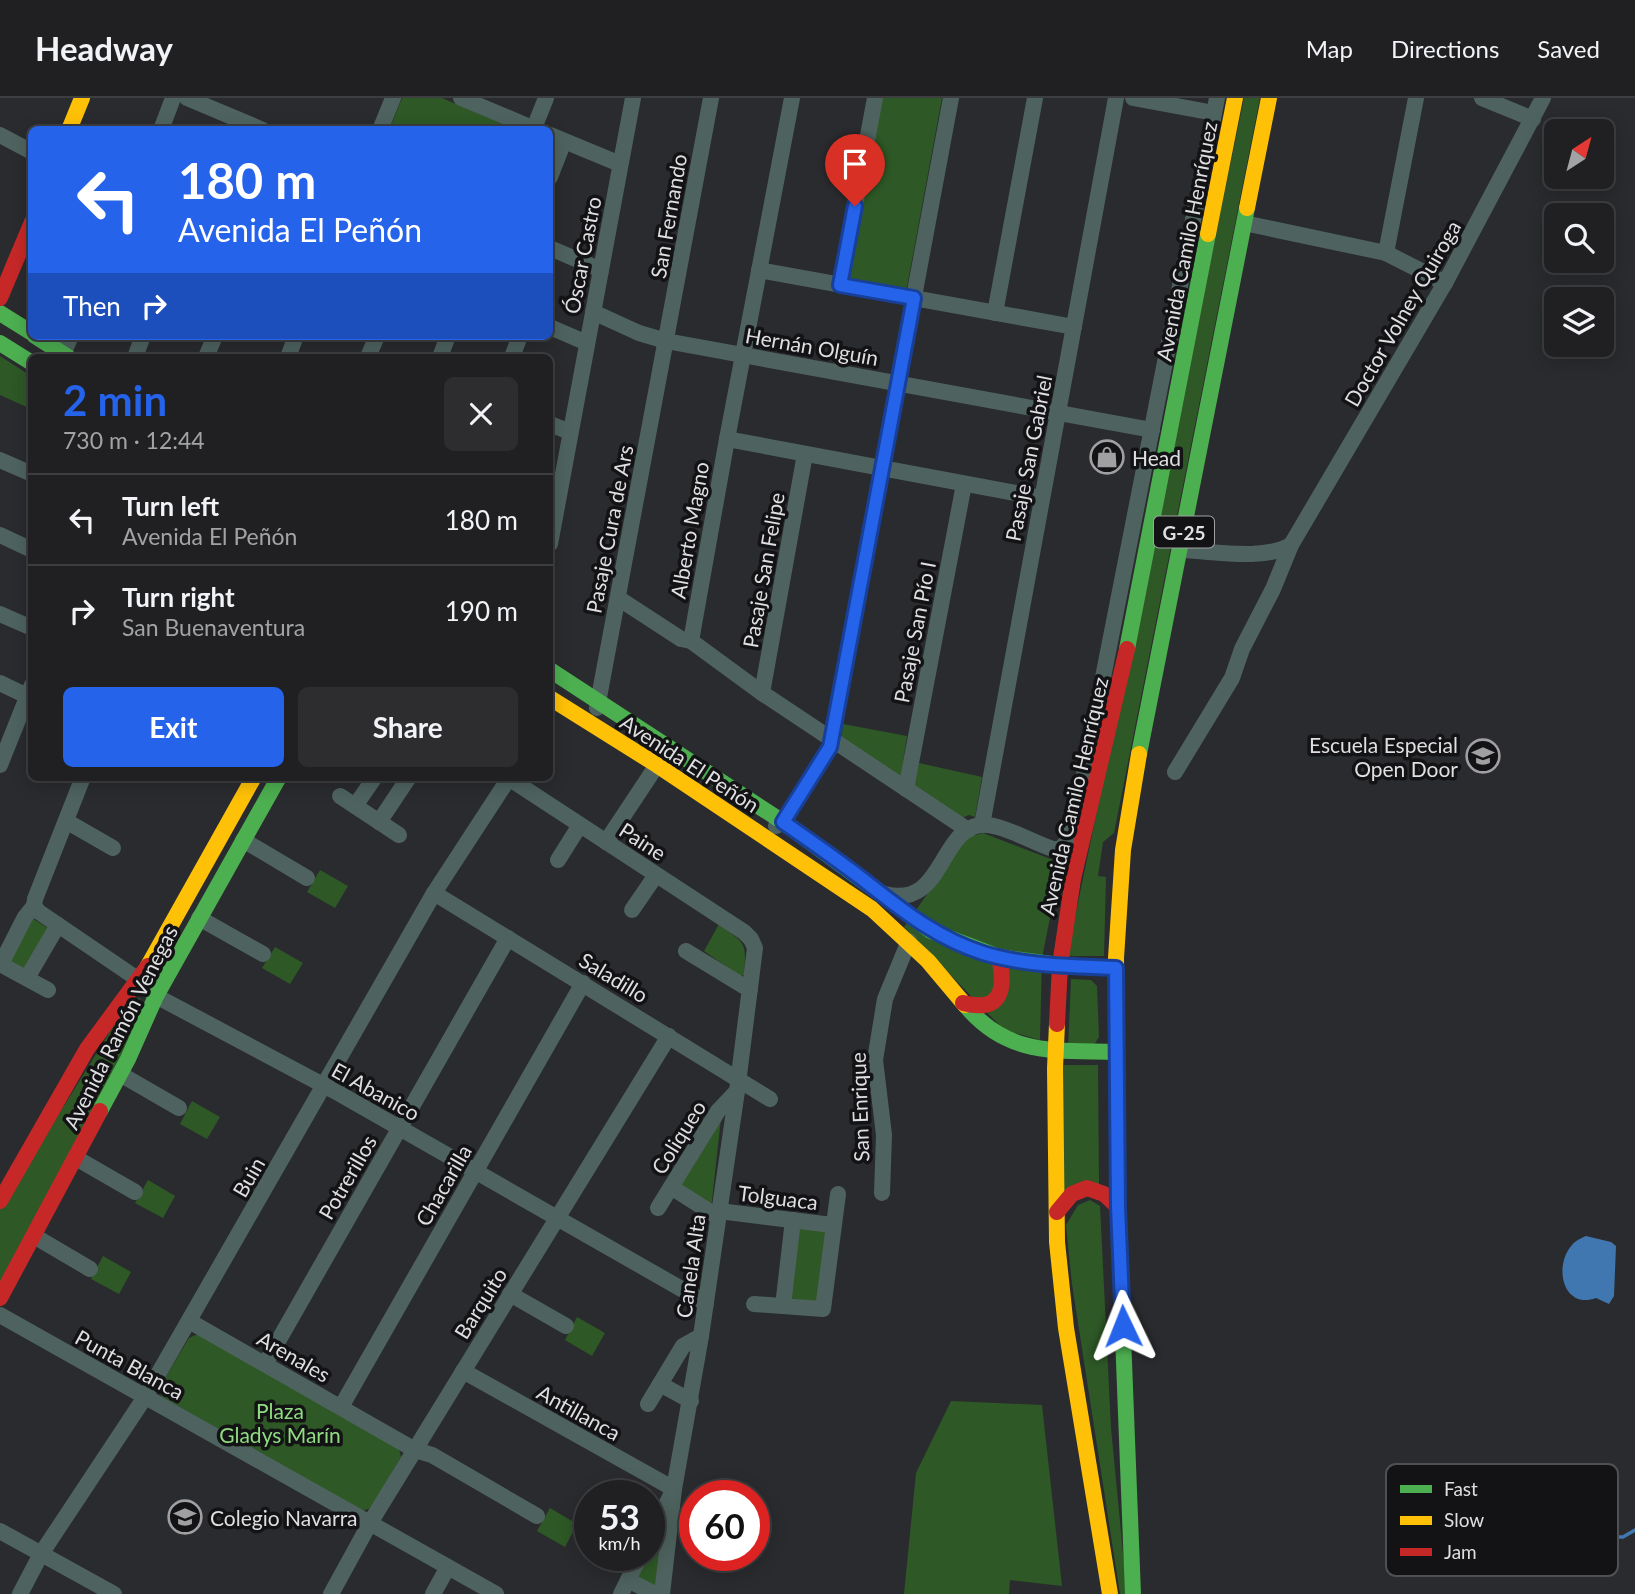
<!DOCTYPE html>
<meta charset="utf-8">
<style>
body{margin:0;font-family:Lato,sans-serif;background:#2d2d2f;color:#f1f3f6;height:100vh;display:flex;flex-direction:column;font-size:26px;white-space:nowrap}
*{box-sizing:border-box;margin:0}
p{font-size:23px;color:#a2a3a5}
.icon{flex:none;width:38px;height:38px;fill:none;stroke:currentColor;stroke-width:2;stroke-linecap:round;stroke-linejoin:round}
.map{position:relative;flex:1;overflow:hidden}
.drawer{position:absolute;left:28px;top:256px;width:525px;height:427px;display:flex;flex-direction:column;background:#202022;border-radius:10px;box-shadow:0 4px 18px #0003,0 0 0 2px #3d3e40}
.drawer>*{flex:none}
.guide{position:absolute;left:28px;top:28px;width:525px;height:214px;border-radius:10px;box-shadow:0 4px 18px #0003,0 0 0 2px #3d3e40;background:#2563eb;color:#fff;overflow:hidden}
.needle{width:46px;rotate:36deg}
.controls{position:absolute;left:1544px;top:21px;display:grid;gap:14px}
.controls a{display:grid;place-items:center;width:70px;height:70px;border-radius:10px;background:#202022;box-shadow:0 4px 18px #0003,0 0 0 2px #3d3e40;font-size:35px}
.speed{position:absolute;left:574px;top:1382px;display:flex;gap:14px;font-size:35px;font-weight:700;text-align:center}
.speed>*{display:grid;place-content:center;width:91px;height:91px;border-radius:50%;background:#202022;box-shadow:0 4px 18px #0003,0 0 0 2px #3d3e40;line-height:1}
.speed small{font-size:18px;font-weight:400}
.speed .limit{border:10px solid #d22;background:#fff;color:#111}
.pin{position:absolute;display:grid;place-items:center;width:60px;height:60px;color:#fff;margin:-72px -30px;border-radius:50% 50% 50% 0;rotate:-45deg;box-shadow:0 0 7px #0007}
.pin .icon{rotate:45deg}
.me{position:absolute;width:77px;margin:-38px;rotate:358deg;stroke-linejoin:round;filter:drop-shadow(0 0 5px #0008)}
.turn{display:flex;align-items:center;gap:24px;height:147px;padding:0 35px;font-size:32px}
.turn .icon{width:91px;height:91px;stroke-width:2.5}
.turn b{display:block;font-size:49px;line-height:60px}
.then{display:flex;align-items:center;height:66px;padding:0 35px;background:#0003;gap:14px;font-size:26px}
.round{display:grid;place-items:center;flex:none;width:74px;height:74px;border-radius:10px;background:#2d2d2f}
.head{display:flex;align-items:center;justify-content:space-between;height:119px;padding:0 35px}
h1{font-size:42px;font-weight:700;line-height:52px;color:#2563eb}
.action{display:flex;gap:14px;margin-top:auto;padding:14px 35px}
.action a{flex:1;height:80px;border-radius:10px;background:#2563eb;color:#fff;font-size:28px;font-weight:700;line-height:80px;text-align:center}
.action a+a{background:#2d2d2f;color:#f1f3f6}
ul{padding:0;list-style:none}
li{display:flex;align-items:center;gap:21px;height:91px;padding:0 35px;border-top:2px solid #3d3e40}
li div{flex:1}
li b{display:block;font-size:26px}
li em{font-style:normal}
header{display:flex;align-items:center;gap:42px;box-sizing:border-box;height:98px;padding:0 35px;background:#202022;border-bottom:2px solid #3d3e40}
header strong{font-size:33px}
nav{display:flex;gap:38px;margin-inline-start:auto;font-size:24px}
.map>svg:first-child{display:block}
.green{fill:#2e5826}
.water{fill:#4177b0}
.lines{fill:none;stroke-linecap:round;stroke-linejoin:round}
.stream{stroke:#4177b0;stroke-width:3.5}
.street{stroke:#4e635f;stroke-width:16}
.fast{stroke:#4caf50;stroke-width:16}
.slow{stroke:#ffc107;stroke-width:16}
.jam{stroke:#c62828;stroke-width:16}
.route-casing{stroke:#184099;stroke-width:18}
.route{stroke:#2563eb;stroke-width:12}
.labels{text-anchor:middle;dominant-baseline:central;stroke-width:7;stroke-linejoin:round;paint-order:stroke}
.shield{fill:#131315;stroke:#a2a2a4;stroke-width:2}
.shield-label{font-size:19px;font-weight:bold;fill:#dfdfe2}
.street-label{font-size:21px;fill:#dfdfe2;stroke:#131315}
.poi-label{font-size:21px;fill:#dfdfe2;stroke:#131315;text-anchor:start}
.park-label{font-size:21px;fill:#8fdc81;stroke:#131315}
.key{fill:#131315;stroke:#505052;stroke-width:2}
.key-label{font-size:19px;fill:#dfdfe2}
</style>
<header>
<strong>Headway</strong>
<nav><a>Map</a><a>Directions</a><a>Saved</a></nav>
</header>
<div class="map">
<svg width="1635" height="1496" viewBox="0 0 1635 1496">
<rect width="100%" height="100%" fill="#2a2b2e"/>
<g class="green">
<path d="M402,0h40l72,31 -125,1z"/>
<path d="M878,0h64l-35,189 -4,3 -51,-9 -4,-6z"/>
<path d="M1244,0h16l-146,735 -11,9 -5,34 8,1 -2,79h-37z"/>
<path d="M0,258l31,20v33l-31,-14z"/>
<path d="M843,626l64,12 -7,45 -59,-39z"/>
<path d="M919,665l63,14 -7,40 -6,-2 -7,3 -49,-27z"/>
<path d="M983,735l78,30 -19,95 -2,82 -36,-10 -100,-103 60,-85 7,-6z"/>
<path d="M320,772l28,16 -13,22 -28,-16z"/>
<path d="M32,820l19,12 -25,42 -17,-11z"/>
<path d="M719,826c26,20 28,17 25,51l-4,1 -36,-25z"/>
<path d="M275,849l28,16 -13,21 -28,-16z"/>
<path d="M1071,881l20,1 6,6 2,51 -5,8 -26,5z"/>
<path d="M140,900l2,11 -28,72 -114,202v-74l129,-208z"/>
<path d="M1059,967h39l1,119 -40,15z"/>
<path d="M192,1003l28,16 -13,22 -27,-15z"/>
<path d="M721,1020l-10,92 -33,-24z"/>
<path d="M148,1082l27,16 -12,22 -28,-15z"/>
<path d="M1090,1102l10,6 11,222 16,166h-7l-48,-310 -6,-59 12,-20z"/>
<path d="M797,1128l29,2 -8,74 -30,-4z"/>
<path d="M103,1158l28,16 -12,22 -28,-15z"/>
<path d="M577,1219l28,16 -13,23 -27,-16z"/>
<path d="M198,1236l201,115 2,8 -30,51 -9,3 -200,-114 -4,-7 31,-52z"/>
<path d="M951,1303l91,4 20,181 -52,-6 -1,14h-105l12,-121z"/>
<path d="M550,1410l27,16 -12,23 -28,-16z"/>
<path d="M662,1422l-7,69 -22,-10 11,-23h5v-10z"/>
</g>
<path class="water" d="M1586,1138l25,6 5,4 -2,50 -5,8 -13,-6c-33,12 -43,-32 -24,-53 3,-4 9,-7 14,-9z"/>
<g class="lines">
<path class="stream" d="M1607,1439h16l12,-7"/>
<g class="street">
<path d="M187,0l76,32"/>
<path d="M461,0l76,32"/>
<path d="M1133,0l81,15"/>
<path d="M1482,0l51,21"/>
<path d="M534,30l12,-30"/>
<path d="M161,32l12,-32"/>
<path d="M380,32l13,-32"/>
<path d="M0,37l32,17"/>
<path d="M550,37l70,29"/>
<path d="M550,79l14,-36"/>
<path d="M1244,125l142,30 59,30"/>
<path d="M550,150l51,22"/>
<path d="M1386,155l30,-155"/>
<path d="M759,172l315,57"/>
<path d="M840,187l35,-187"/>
<path d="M593,214l46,21 27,8 486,89"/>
<path d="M995,215l40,-215"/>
<path d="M550,229l37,16"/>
<path d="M63,256l8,-18"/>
<path d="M135,259l8,-21"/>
<path d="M206,259l9,-21"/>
<path d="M288,259l8,-21"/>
<path d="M368,259l9,-21"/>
<path d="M440,259l8,-21"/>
<path d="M512,259l8,-21"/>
<path d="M550,326l20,8"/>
<path d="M727,341l315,59"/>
<path d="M0,362l32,14"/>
<path d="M0,437l32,15"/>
<path d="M550,446l83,-446"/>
<path d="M1181,452c31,1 83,11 110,-5"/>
<path d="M618,500l63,41 10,2 71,52 206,137"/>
<path d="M0,516l32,14"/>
<path d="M691,543l36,-202 65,-341"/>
<path d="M0,585l27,13"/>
<path d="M762,595l43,-239"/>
<path d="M597,610l114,-610"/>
<path d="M0,667l32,-80"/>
<path d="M1175,674l57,-94 10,-29 31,-60 18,-44 154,-262 98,-185"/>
<path d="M507,679l237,155 7,7 4,9 -18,143 -36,245 -27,153 -12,105"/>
<path d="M906,691l58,-305"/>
<path d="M340,698l59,39"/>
<path d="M355,708l20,-29"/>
<path d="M66,723l47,27"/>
<path d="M379,724l30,-45"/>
<path d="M982,727l134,-727"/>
<path d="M776,728l7,-4 47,-75 121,-649"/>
<path d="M243,742l64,38"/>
<path d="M606,744l51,-77"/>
<path d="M558,762l22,-35"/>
<path d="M434,795l336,206"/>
<path d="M885,796c58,15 54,-63 95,-69 18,-3 54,18 73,24h7l6,-6 17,-64 134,-681"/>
<path d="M34,808l5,6 100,68 17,16 184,98 366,209"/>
<path d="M34,808l1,-7 48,-122"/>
<path d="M632,812l24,-35"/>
<path d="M199,820l64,36"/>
<path d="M686,853l64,39"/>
<path d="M0,866l48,26"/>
<path d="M1,866l24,-47 9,-11"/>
<path d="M27,880l31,-53"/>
<path d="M120,976l59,34"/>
<path d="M76,1060l59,34"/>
<path d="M671,1089l47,30"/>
<path d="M882,1095l2,-58 -9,-75 10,-61 24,-58"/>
<path d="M658,1110l60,-97 19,-20"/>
<path d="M719,1113l113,14"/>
<path d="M34,1138l56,33"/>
<path d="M510,1196l56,32"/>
<path d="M754,1206l69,5 15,-115"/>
<path d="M783,1208l10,-86"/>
<path d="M0,1217l496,279"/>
<path d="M189,1223l226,129 17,5 105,61"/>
<path d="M265,1266l243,-426"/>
<path d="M463,1273l211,118 -25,49"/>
<path d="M660,1286l31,17"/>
<path d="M648,1306l35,-58 18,-10"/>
<path d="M341,1309l242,-424"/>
<path d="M0,1433l114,63"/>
<path d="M628,1482l27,14"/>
<path d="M20,1496l21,-40 104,-157 289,-504 75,-115"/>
<path d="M331,1496l39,-71 299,-487"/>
<path d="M433,1496l15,-27"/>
<path d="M621,1496l19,-38"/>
</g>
<g class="fast">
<path d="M0,215l32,20"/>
<path d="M35,238l33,21"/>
<path d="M0,245l32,20"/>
<path d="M1127,551l81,-415"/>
<path d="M550,572l233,152 148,109 68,26 61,8 56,3"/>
<path d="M1139,656l108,-546"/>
<path d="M965,907c43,52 91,45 151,47"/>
<path d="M100,1013l28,-52 28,-63 123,-219"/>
<path d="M1117,1018l1,91 15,387"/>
</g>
<g class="slow">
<path d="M69,32l13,-32"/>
<path d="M1247,110l22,-110"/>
<path d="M1208,136l27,-136"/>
<path d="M550,600l107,67 215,144 56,52 37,44"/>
<path d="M148,868l106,-189"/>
<path d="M1057,926l-2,44 2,174 9,86 44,266"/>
<path d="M1117,1018l-1,-158 7,-108 16,-96"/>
</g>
<g class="jam">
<path d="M0,200l32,-76"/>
<path d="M963,905c39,10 43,-14 36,-46"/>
<path d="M1057,926l3,-59 13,-86 54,-230"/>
<path d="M0,1103l87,-152 61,-83"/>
<path d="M1057,1114l15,-18 15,-6 17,6 14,13"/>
<path d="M0,1200l100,-187"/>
</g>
</g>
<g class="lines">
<defs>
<path id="route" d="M855,108l-15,79 74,13 -84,449 -47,75c26,18 53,37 78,56 40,31 73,59 122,75 42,13 89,13 133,15l2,239 5,119"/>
</defs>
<use href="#route" class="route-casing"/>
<use href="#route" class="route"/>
</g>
<defs>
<symbol id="shop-ring" viewBox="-11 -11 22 22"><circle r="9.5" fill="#131315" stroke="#a0a0a3" stroke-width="1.5"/><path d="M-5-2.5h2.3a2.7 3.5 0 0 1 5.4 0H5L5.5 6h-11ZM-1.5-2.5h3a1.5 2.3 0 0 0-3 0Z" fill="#a0a0a3"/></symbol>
<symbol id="school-ring" viewBox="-11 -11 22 22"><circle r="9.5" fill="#131315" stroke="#a0a0a3" stroke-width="1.5"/><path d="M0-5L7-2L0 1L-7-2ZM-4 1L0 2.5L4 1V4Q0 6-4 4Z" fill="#a0a0a3"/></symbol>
</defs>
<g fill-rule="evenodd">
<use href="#shop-ring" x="1088" y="340" width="38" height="38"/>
<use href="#school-ring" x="1464" y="639" width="38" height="38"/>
<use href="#school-ring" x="166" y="1400" width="38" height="38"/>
</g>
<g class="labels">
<rect class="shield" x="1154" y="418.5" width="60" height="31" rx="5"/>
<g class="shield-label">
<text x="1184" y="434">G-25</text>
</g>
<g class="street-label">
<text transform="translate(668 118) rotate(-80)">San Fernando</text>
<text transform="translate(1186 143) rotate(-79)">Avenida Camilo Henríquez</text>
<text transform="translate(582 157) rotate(-79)">Óscar Castro</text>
<text transform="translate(1402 215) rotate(-60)">Doctor Volney Quiroga</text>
<text transform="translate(812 248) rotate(10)">Hernán Olguín</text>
<text transform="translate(1028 360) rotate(-79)">Pasaje San Gabriel</text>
<text transform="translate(609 431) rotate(-79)">Pasaje Cura de Ars</text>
<text transform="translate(689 432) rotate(-80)">Alberto Magno</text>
<text transform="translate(763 472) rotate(-80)">Pasaje San Felipe</text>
<text transform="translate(914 534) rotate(-79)">Pasaje San Pío I</text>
<text transform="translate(690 665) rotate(33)">Avenida El Peñón</text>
<text transform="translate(1073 698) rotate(-77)">Avenida Camilo Henríquez</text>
<text transform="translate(643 743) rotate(33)">Paine</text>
<text transform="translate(614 879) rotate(31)">Saladillo</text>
<text transform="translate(120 929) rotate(-63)">Avenida Ramón Venegas</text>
<text transform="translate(376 993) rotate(29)">El Abanico</text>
<text transform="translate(859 1009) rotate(-92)">San Enrique</text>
<text transform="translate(678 1039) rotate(-58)">Coliqueo</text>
<text transform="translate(248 1079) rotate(-60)">Buin</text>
<text transform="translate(347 1079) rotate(-60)">Potrerillos</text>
<text transform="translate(443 1087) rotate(-60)">Chacarilla</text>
<text transform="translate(778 1099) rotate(7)">Tolguaca</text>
<text transform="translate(690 1168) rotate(-82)">Canela Alta</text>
<text transform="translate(480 1205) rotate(-58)">Barquito</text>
<text transform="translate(294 1258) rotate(30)">Arenales</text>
<text transform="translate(130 1266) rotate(29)">Punta Blanca</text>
<text transform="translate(579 1314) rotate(29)">Antillanca</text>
</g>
<g class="poi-label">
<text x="1132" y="359">Head</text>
<text x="1458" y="646" text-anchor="end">Escuela Especial<tspan x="1458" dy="24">Open Door</tspan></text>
<text x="210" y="1419">Colegio Navarra</text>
</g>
<g class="park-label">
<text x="280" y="1312">Plaza<tspan x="280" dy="24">Gladys Marín</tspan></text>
</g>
</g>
<rect x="1386" y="1366" width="232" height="112" rx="10" class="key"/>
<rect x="1400" y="1387" width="32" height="8" fill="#4caf50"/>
<rect x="1400" y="1418" width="32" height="9" fill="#ffc107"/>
<rect x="1400" y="1450" width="32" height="8" fill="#c62828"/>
<g class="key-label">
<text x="1444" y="1398">Fast</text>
<text x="1444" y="1429">Slow</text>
<text x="1444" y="1461">Jam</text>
</g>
</svg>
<div class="controls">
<a><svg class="needle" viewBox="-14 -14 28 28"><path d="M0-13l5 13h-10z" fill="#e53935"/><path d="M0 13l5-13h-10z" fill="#a2a3a5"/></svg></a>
<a><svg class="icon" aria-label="search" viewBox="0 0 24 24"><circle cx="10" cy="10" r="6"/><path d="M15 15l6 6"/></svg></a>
<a><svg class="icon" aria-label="layers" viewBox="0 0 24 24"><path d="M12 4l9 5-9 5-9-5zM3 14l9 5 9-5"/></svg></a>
</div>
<div class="speed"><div>53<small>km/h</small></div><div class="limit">60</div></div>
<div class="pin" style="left:855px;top:108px;background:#d93025"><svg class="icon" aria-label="arrive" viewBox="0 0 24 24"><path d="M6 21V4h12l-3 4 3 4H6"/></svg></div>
<svg class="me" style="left:1123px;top:1228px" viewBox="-20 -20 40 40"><path d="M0-17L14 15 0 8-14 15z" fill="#2563eb" stroke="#fff" stroke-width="4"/></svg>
<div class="guide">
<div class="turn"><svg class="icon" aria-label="left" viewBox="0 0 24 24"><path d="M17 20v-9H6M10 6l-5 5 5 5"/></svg><div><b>180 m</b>Avenida El Peñón</div></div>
<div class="then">Then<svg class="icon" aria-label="right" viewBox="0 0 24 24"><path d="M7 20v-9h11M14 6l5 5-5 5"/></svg></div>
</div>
<section class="drawer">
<div class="head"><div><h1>2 min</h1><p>730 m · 12:44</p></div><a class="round"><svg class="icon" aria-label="close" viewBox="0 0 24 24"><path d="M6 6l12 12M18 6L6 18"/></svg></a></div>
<ul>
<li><svg class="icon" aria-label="left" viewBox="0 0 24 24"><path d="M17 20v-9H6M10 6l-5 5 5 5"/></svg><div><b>Turn left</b><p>Avenida El Peñón</p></div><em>180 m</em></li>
<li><svg class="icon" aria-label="right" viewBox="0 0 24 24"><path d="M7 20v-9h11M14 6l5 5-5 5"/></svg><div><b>Turn right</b><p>San Buenaventura</p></div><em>190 m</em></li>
</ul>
<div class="action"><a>Exit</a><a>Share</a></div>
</section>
</div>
